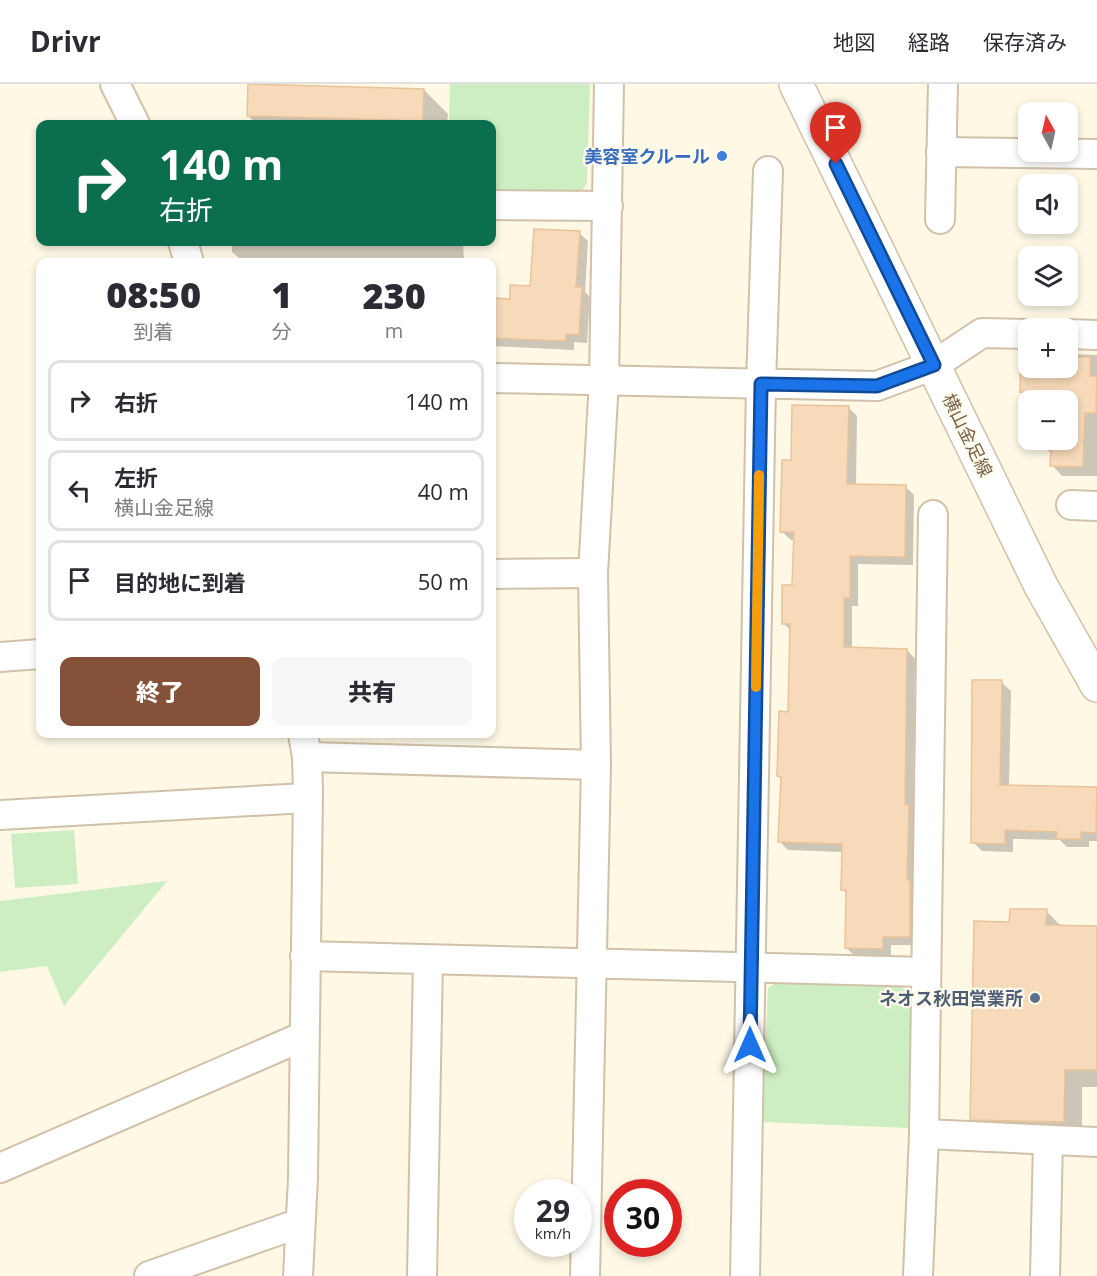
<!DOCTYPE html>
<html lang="ja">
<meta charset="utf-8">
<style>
body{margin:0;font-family:"Open Sans","Noto Sans JP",sans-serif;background:#f7f7f7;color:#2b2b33;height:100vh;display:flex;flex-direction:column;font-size:22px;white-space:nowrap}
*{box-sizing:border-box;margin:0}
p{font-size:20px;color:#7c7c81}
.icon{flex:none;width:33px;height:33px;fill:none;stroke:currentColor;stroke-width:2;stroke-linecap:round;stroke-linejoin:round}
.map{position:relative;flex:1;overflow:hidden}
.panel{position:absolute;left:36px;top:174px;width:460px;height:480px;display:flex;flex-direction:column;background:#fff;border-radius:12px;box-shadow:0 3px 9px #0003}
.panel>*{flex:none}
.guide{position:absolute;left:36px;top:36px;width:460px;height:126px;border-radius:12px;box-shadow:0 3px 9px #0003;background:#0b6e4f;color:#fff;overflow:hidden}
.needle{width:39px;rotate:352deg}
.buttons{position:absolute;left:1018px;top:18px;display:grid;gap:12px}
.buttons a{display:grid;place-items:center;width:60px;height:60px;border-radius:12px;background:#fff;box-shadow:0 3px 9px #0003;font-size:30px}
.speed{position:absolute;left:514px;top:1095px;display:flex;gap:12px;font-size:30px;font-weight:700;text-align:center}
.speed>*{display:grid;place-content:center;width:78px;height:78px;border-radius:50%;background:#fff;box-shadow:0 3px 9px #0003;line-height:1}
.speed small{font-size:15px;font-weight:400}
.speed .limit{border:9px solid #d22;background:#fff;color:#111}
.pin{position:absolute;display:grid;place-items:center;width:51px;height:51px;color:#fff;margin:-62px -26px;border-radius:50% 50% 50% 0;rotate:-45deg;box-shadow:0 0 6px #0007}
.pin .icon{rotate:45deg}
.me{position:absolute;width:66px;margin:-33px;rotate:0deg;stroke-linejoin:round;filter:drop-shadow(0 0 4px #0008)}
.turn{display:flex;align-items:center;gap:21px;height:126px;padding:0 24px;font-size:27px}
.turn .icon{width:78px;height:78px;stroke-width:2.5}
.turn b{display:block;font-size:42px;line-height:51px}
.eta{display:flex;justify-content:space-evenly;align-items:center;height:102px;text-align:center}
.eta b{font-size:36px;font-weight:800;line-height:42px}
.cta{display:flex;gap:12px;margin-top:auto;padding:12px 24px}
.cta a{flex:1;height:69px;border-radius:12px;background:#855138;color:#fff;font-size:24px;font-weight:800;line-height:69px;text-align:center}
.cta a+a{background:#f7f7f7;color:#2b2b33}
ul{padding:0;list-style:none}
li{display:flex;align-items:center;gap:18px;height:81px;margin:0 12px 9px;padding:0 12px;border:3px solid #e1e1e2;border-radius:12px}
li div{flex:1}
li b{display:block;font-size:22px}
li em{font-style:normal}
header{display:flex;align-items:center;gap:36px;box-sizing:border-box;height:84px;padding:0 30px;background:#fff;border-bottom:2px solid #e1e1e2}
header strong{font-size:28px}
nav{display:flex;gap:33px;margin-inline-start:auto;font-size:21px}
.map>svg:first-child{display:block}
.green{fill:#cdeec2}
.shadow{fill:#0003}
.building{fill:#f7daba;stroke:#ebc399;stroke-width:1.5}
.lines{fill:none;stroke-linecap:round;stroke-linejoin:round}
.minor-casing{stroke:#d1c1a9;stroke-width:32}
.tertiary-casing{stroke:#d1c1a9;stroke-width:36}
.minor{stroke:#fff;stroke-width:28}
.tertiary{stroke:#fff;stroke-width:33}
.route-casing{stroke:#114b97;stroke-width:15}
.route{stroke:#1a73e8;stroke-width:10}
.slow{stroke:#f59e0b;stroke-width:10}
.shop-dot{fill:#3f7fe0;stroke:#fffbed;stroke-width:2}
.service-dot{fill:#5c6f8a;stroke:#fffbed;stroke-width:2}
.labels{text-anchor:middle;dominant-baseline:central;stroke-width:4.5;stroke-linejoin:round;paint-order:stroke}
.shop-label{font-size:18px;font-weight:bold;fill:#366cbe;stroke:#fffbed;text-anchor:end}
.street-label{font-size:18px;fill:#7a6047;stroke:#fffbed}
.service-label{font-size:18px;font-weight:bold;fill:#4e5e75;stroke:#fffbed;text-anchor:end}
</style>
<header>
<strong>Drivr</strong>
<nav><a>地図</a><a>経路</a><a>保存済み</a></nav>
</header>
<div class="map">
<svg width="1097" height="1192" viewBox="0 0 1097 1192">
<rect width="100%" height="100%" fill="#fef8e5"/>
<g class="green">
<path d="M450,0h140l-3,99 -7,11 -88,-2v-68h-43z"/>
<path d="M74,746l4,54 -63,4 -4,-54z"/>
<path d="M167,797l-103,125 -17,-40 -47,6v-71z"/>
<path d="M777,898l123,4 13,11 -5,131 -146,-6 6,-134z"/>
</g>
<g class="shadow">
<path d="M424,6l24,24 -1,10h-190l-9,-8z"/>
<path d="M579,149l9,8 -3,51 5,5 -3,46 -13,-1v8l-82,-4v-46h19l21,-12z"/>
<path d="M232,158h231l1,20h-220l-12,-10z"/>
<path d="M1068,270l29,1v121h-35l-10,-11v-11l-6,-6v-8h22v-40h-39v14v-15l-8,-7 8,-34v10h39z"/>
<path d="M848,323l9,9 -1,69 50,2 8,8 -1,70 -55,-1v42h-6v43l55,1 8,9 -2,152 4,4 1,130h-27v12l-36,-1 -9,-8 1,-54 -5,-5 1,-37 -55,-2 -9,-9 3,-61 -3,-4 10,-63 2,-82 -8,-8 10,-36 2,-47h-4l-9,-8 11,-70z"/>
<path d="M1001,598l10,9 -2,96 87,1 1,53h-8v6h-22l-7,-7 -47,-1v13l-31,-1 -9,-9z"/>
<path d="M1046,827l16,16 35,1v159h-15v52l-92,-2 -18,-18 38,-196z"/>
</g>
<g class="building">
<path d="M248,0l176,5 -1,32 -176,-5z"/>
<path d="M534,145l46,2 -4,56h6l-3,48 -13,-1v7l-74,-3v-40l18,1v-14l20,1z"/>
<path d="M1021,273h8v11h39v-11h22v19h7l-1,37h-11l-2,54 -33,-1 1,-17 -7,-1v-8h24v-40h-39l-2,14v-21l-7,-1z"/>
<path d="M792,321l57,1 -2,78 59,1 -1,72 -55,-1v42h-6v49l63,2 -2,155 4,1 -2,75h3v57h-27v12l-38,-1 1,-58h-5l1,-46 -64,-2 3,-65 -4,-1 2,-65 9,1 2,-88h-8v-39h10l2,-53h-14l2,-72h9z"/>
<path d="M972,596h30l-2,105 97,2 -1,46 -15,-1v7h-25l1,-7 -52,-2v14l-34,-1z"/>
<path d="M1010,825h37l-1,16 51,1v144h-32l-1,52 -94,-2 4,-199 35,1z"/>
</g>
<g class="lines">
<defs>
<g id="minor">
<path d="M115,0l20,40"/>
<path d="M941,68l156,2"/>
<path d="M492,121l116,1"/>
<path d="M940,135l3,-135"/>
<path d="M183,158l6,20"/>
<path d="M1068,250l29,1"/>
<path d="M492,294l385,8 57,-21 48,-32 47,1"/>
<path d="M1071,421l26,1"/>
<path d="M492,490l101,-1"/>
<path d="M0,573l40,-3"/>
<path d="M307,673l289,8"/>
<path d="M0,731l306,-17"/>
<path d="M305,872l620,16"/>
<path d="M924,1050l173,8"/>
<path d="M0,1084l304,-132"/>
<path d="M149,1192l151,-53"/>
<path d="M298,1192l5,-98 5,-387 -1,-34 -4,-23"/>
<path d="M422,1192l6,-316"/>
<path d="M585,1192l11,-511 -3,-192 11,-193 5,-296"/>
<path d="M745,1192l16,-892 7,-213"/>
<path d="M918,1192l6,-142 9,-619"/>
<path d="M1045,1192l3,-136"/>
</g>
<path id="tertiary" d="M796,0l245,502 56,99"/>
</defs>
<use href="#minor" class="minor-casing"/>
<use href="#tertiary" class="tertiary-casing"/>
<use href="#minor" class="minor"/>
<use href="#tertiary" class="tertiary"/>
</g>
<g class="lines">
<defs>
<path id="route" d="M750,961l11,-661 116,2 57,-21 -98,-201"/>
</defs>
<use href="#route" class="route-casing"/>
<use href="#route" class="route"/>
<path class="slow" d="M756,603l3,-212"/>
</g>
<circle class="shop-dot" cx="722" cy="72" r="6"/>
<circle class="service-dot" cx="1035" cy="914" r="6"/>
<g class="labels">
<g class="shop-label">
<text x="710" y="72">美容室クルール</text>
</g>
<g class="street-label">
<text transform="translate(968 351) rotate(64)">横山金足線</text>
</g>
<g class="service-label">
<text x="1023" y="914">ネオス秋田営業所</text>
</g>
</g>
</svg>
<div class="buttons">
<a><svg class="needle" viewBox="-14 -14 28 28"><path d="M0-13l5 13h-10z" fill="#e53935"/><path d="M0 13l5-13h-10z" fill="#7c7c81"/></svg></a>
<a><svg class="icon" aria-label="sound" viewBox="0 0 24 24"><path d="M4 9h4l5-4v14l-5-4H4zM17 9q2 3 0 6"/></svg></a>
<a><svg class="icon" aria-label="layers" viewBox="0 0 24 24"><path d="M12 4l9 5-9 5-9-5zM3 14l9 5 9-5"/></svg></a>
<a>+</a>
<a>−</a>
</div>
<div class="speed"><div>29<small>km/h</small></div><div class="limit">30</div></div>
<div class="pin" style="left:836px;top:80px;background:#d93025"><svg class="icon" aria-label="arrive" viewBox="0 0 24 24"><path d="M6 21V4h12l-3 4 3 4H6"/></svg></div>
<svg class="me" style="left:750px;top:961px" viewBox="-20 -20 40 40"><path d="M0-17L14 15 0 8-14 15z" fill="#1a73e8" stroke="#fff" stroke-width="4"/></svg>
<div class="guide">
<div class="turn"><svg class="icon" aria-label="right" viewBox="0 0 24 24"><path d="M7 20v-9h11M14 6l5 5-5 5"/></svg><div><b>140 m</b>右折</div></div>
</div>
<section class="panel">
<div class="eta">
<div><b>08:50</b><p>到着</p></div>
<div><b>1</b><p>分</p></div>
<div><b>230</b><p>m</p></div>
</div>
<ul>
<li><svg class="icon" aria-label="right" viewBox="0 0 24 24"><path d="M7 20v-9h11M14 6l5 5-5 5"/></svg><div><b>右折</b></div><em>140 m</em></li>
<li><svg class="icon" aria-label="left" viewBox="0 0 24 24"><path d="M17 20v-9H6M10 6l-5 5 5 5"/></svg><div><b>左折</b><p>横山金足線</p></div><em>40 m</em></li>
<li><svg class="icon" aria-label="arrive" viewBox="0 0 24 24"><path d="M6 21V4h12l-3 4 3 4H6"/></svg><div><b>目的地に到着</b></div><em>50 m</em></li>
</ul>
<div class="cta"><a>終了</a><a>共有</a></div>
</section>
</div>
